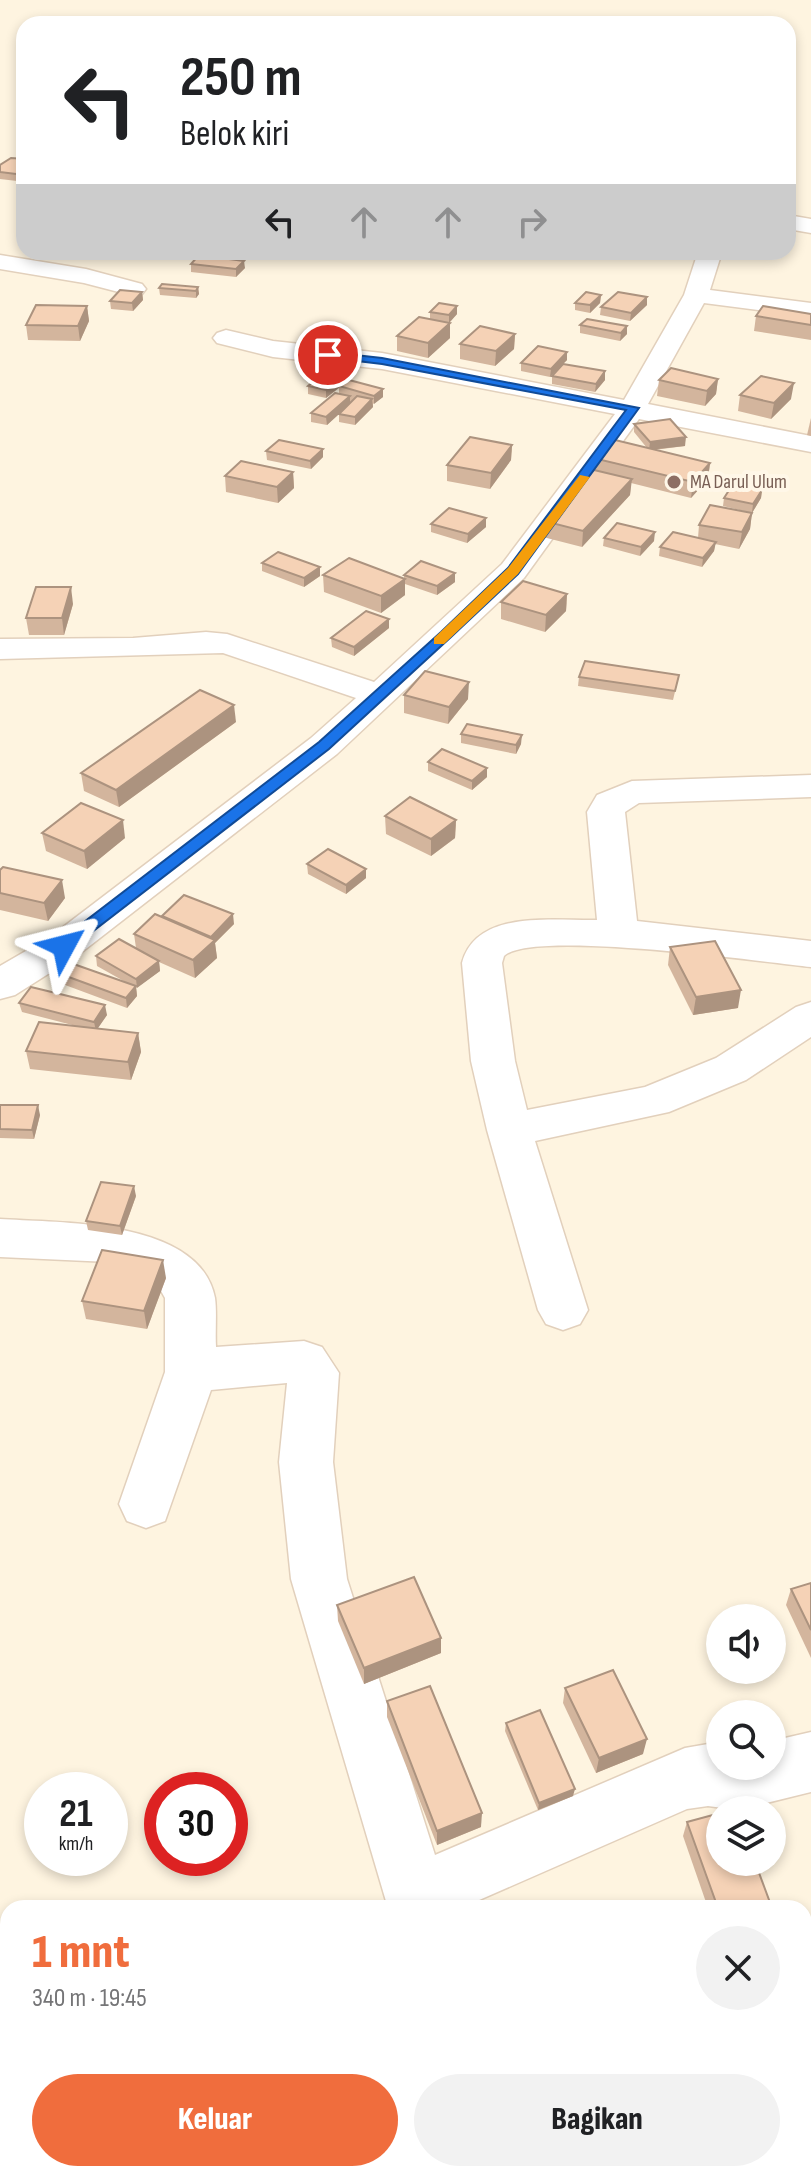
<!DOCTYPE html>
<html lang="id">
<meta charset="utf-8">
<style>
body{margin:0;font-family:"Sofia Sans Condensed",sans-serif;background:#f2f2f2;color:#202124;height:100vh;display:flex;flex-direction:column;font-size:30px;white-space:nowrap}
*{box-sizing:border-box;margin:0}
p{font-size:26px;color:#757577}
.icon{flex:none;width:44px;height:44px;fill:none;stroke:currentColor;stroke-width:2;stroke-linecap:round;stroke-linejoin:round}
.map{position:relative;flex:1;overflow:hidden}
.sheet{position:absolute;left:0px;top:1900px;width:812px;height:282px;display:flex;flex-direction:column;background:#fff;border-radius:24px 24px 0 0;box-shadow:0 4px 12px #0003}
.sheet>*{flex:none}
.banner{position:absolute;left:16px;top:16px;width:780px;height:244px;border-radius:24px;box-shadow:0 4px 12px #0003;background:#fff;color:#202124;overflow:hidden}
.tools{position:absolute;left:706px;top:1604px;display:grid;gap:16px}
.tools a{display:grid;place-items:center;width:80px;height:80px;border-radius:50%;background:#fff;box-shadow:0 4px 12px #0003;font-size:40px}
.speed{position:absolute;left:24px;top:1772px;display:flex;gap:16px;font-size:40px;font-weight:700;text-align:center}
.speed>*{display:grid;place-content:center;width:104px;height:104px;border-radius:50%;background:#fff;box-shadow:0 4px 12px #0003;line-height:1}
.speed small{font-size:20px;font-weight:400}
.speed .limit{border:12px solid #d22;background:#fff;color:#111}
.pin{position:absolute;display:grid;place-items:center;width:68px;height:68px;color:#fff;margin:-34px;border:4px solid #fff;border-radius:50%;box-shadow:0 2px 8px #0007}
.me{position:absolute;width:88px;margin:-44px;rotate:52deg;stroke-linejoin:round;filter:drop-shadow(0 0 6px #0008)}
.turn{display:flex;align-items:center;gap:28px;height:168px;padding:0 32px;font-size:36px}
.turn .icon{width:104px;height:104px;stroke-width:2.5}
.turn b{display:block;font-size:56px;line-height:68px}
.lanes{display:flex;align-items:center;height:76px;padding:0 32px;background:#0003;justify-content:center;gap:40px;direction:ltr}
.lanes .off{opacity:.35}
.round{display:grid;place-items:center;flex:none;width:84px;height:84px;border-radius:42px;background:#f2f2f2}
.summary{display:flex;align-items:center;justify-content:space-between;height:136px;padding:0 32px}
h1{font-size:48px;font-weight:800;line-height:60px;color:#f06d3d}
.cta{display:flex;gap:16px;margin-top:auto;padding:16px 32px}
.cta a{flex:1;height:92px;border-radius:48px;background:#f06d3d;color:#fff;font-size:32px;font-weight:800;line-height:92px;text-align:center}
.cta a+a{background:#f2f2f2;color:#202124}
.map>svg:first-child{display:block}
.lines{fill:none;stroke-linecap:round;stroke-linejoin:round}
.street-casing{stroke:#e2d0bc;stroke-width:3}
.street{fill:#fff;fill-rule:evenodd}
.wall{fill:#d3b59d}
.shaded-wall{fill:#ac937f}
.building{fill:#f5d2b6;stroke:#ac937f;stroke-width:2}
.route{fill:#1a73e8;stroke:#114b97;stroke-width:2}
.slow{fill:#f59e0b}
.education-dot{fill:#8d6e63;stroke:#fff7e8;stroke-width:3}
.labels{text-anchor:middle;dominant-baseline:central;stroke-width:8;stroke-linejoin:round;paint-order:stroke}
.far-education-label{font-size:20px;fill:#785e54;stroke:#fff7e8;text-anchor:start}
</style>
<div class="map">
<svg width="811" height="2181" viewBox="0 0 811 2181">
<rect width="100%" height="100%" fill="#fef4e0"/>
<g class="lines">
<defs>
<g id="street">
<path d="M788,215l23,4v14l-23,-4z"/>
<path d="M698,252h24l-12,38 101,13v14l-107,-14 -56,101 163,32v16l-172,-33 -115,159 -187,176 -259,201 -63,40 -15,4v-33l50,-29 261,-199 45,-40 -133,-45 -223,6v-20l133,-1 73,-6 21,2 147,48 128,-118 113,-150 -233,-45 -109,-12 -56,-14 -4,-5 4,-5 9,-3 47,11 109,12 242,47 60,-105z"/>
<path d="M0,255l86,14 56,15 4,5 -4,5 -8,2 -50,-13 -84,-14z"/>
<path d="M811,775v22l-172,6 -14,9 12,109 174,20v26c-48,-5 -279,-38 -307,-11l-2,7 13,98 12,49 118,-23 71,-29 80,-51 15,-5v35l-65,43 -77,32 -134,29 53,169 -8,14 -17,6 -17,-6 -8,-14 -51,-180 -16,-69 -9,-98c14,-54 91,-42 135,-43l-10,-108 10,-17 35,-14z"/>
<path d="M0,1219c61,4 200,0 215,79 2,15 0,33 1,49l88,-6 18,6 17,26 -6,89 14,117 88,276 250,-107 23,-4 12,4v18h52v-25l39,-9v60l-73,18 -30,-4 -21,3 -226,99h-73l-97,-329 -12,-117 8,-79 -76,7 -46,131 -19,7 -19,-7 -8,-17 46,-132v-74l-9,-16 -47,-20 -109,-5z"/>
<path d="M482,2174h72l2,7h-72z"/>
</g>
</defs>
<use href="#street" class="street-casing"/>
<use href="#street" class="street"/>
</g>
<g class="wall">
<path d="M24,159l-7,22 -17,-2v-14z"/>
<path d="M166,252h25l-2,2z"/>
<path d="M191,264l54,4 -9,9 -45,-5z"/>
<path d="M198,287l1,7 -3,4 -36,-3 -1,-7z"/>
<path d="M142,292l1,8 -10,11 -22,-2 -1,-8z"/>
<path d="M601,295l-1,8 -10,10 -15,-3v-7z"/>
<path d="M647,297v8l-17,16 -30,-6 1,-8z"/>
<path d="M87,306l2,15 -9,20 -52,-1 -2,-15z"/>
<path d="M430,312l27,2 -8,9 1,15 -22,20 -31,-7v-15l33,-17z"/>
<path d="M811,314v26l-57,-9 2,-15z"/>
<path d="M580,325l47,1v8l-7,7 -40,-8z"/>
<path d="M515,334l-1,15 -19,17 -35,-7v-15z"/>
<path d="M567,352v8l-4,4 42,16 -10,12 -43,-8v-8l10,-11 -12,12 -29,-6v-8z"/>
<path d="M718,379l-2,15 -11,12 -48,-10 2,-16z"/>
<path d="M341,385l42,12 -10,7v3l-18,18 -16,-3v-8l-12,11 -16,-3v-9l28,-19v-6l-13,10 -18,-4v-8z"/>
<path d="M740,395l51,4 -20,20 -33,-8z"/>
<path d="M811,418v18l-4,-1z"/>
<path d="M634,424l51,22 -31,4 56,13 -2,16 -17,19 -60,-15 -1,12 -48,52 -39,-10 1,-16 48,-49 1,-14 54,-10 -13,-16z"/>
<path d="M512,445l-1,15 -21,29 -43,-8v-16z"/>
<path d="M266,451l57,6 -12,12 -44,-9z"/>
<path d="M293,472l1,16 -16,15 -52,-11 -1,-16z"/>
<path d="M762,490l-1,8 -9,15 -29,-7 1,-8z"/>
<path d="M752,513l-2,16 -11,20 -24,-5 -1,7 -12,16 -43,-11 1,-9 38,-9 1,-13z"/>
<path d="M431,524l55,3 -19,16 -36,-11z"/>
<path d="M604,538l50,3 -14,15 -37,-10z"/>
<path d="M262,563l58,13 -16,11 -42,-16z"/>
<path d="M455,573v9l-18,13 -32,-11v11l-24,18 -57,-21 -1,-17 81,3v-3z"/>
<path d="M567,594l-1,17 -21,21 -44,-13v-17z"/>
<path d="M73,604l-9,31h-35l-3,-17z"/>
<path d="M389,619v9l-35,28 -22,-9 -1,-9z"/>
<path d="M679,675l-6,25 -95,-14 1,-9z"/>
<path d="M404,695l64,4 -20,25 -44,-11z"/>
<path d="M236,722l-117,85 -35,-16 -3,-18z"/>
<path d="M461,734l60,10 -5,10 -55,-11z"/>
<path d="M428,762l59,6v9l-15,13 -44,-19z"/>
<path d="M385,816l71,4 -1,18 -24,18 -45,-22z"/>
<path d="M42,833l83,5 -38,31 -41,-18z"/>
<path d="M307,864l59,14 -20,16 -38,-20z"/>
<path d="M0,870l65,28 -17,23 -48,-11z"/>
<path d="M162,917l72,7 -19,19 2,15 -22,20 -36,-16 1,9 -24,17 1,8 -10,12 -70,-26 -2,-10 74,12 -32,-18 -1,-10 40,-8 -2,-14z"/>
<path d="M670,947l68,61 -45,7 -25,-50z"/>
<path d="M19,1003l88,12 -10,14 41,4 3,19 -10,28 -101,-11 -4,-18 54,-24 -58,-15z"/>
<path d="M0,1105l40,10 -6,24 -34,-1z"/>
<path d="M136,1196l-14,39 -34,-5 -2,-9z"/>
<path d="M166,1278l-19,51 -61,-10 -4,-18z"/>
<path d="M811,1583v75l-25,-53 5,-16z"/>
<path d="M337,1605l104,48 -77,31 -26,-63z"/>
<path d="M565,1688l78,66 -47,19 -33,-70z"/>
<path d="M387,1701l94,126 -44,18 -50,-128z"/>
<path d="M506,1723l67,73 -35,14 -33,-79z"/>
<path d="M687,1822l85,86h-64l-25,-72z"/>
<path d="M656,2174h72l-14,7h-55z"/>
</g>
<g class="shaded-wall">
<path d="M24,168v8l-7,5 -1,-7z"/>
<path d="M244,261l1,7 -9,9v-8z"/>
<path d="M198,287l1,7 -3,4v-7z"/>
<path d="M142,292l1,8 -10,11 -1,-8z"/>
<path d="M601,295l-1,8 -10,10v-8z"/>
<path d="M647,297v8l-17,16 1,-8z"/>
<path d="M87,306l2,15 -9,20 -2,-15z"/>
<path d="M457,306v8l-8,9v-8z"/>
<path d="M450,323v15l-22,20v-15z"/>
<path d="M627,326v8l-7,7 1,-8z"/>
<path d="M515,334l-1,15 -19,17 1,-15z"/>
<path d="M567,352v8l-17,17 1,-8z"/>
<path d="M605,371v9l-10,12 1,-8z"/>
<path d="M341,378v8l-15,12v-8z"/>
<path d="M718,379l-2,15 -11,12 2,-15z"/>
<path d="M794,383l-3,16 -20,20 3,-16z"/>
<path d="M383,389v8l-9,7v-8z"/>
<path d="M350,396v8l-23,21 -1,-8z"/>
<path d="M372,399l1,8 -18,18v-8z"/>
<path d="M686,437l-1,9 -36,4 1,-8z"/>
<path d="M512,445l-1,15 -21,29 1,-16z"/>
<path d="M323,449v8l-12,12 -1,-8z"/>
<path d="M710,463l-2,16 -17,19 2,-16z"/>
<path d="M293,472l1,16 -16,15 -1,-16z"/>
<path d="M632,479l-2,16 -48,52 1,-16z"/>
<path d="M762,490l-1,8 -9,15 1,-9z"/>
<path d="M752,513l-2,16 -11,20 3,-17z"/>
<path d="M486,518v9l-19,16 1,-9z"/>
<path d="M655,532l-1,9 -14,15 1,-9z"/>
<path d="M716,542l-2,9 -12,16 1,-9z"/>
<path d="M320,567v9l-16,11v-9z"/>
<path d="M455,573v9l-18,13v-9z"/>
<path d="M405,579v16l-24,18v-17z"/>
<path d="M71,587l2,17 -9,31 -2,-17z"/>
<path d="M567,594l-1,17 -21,21 1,-17z"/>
<path d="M389,619v9l-35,28v-9z"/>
<path d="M469,682l-1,17 -20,25 1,-17z"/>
<path d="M234,705l2,17 -117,85 -3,-17z"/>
<path d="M522,735l-1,9 -5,10v-9z"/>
<path d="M487,768v9l-15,13v-9z"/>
<path d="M123,820l2,18 -38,31 -3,-18z"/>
<path d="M456,820l-1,18 -24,18v-17z"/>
<path d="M366,869v9l-20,16v-9z"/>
<path d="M62,880l3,18 -17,23 -4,-18z"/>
<path d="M233,914l1,10 -19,19 2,15 -22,20 -2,-18 19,-17 -1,-6z"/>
<path d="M159,961l1,10 -23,17 -1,-9z"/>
<path d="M136,986l1,10 -10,12 -1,-10z"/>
<path d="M741,990l-3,18 -45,7 3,-18z"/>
<path d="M105,1005l2,10 -11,16 -2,-9z"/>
<path d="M138,1033l3,19 -10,28 -3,-18z"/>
<path d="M38,1105l2,10 -6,24 -2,-9z"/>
<path d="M134,1186l2,10 -14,39 -2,-9z"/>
<path d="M163,1260l3,18 -19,51 -3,-18z"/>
<path d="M441,1638v15l-77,31v-16z"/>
<path d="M647,1739l-4,15 -47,19 3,-15z"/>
<path d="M575,1789l-2,7 -35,14 1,-7z"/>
<path d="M482,1813l-1,14 -44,18v-14z"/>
<path d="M714,2174h14l-14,7h-15z"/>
</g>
<g class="building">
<path d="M11,158l13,1v9l-8,6 -16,-2v-7z"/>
<path d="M199,255l45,6 -8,8 -45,-5z"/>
<path d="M162,284l36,3 -2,4 -37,-3z"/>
<path d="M120,290l22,2 -10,11 -22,-2z"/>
<path d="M586,292l15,3 -11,10 -15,-2z"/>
<path d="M618,292l29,5 -16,16 -30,-6z"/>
<path d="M439,303l18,3 -8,9 -19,-3z"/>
<path d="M36,305l51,1 -9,20 -52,-1z"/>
<path d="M763,306l48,8v11l-55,-9z"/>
<path d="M419,317l31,6 -22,20 -31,-7z"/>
<path d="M587,319l40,7 -6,7 -41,-8z"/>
<path d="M480,326l35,8 -19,17 -36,-7z"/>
<path d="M538,346l29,6 -16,17 -30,-6z"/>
<path d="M563,364l42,7 -9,13 -44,-8z"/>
<path d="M671,368l47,11 -11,12 -48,-11z"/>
<path d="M323,374l18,4 -15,12 -18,-4z"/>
<path d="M761,376l33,7 -20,20 -34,-8z"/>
<path d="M349,380l34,9 -9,7 -35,-10z"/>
<path d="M335,393l15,3 -24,21 -15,-4z"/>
<path d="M357,396l15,3 -17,18 -16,-3z"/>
<path d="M670,419l16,18 -36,5 -16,-18z"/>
<path d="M470,437l42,8 -21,28 -44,-8z"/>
<path d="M611,439l99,24 -17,19 -100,-24z"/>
<path d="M279,440l44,9 -13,12 -44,-10z"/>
<path d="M241,461l52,11 -16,15 -52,-11z"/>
<path d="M594,470l38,9 -49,52 -39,-10z"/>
<path d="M733,484l29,6 -9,14 -29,-6z"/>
<path d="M710,505l42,8 -10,19 -43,-7z"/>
<path d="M449,508l37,10 -18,16 -37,-10z"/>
<path d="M617,523l38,9 -14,15 -37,-9z"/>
<path d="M673,532l43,10 -13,16 -43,-11z"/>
<path d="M278,552l42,15 -16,11 -42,-15z"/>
<path d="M349,558l56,21 -24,17 -58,-21z"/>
<path d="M421,561l34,12 -18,13 -33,-11z"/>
<path d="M523,581l44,13 -21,21 -45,-13z"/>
<path d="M36,587h35l-9,31h-36z"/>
<path d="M366,611l23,8 -35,28 -23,-9z"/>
<path d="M585,661l94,14 -4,16 -96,-14z"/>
<path d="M425,671l44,11 -20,25 -45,-12z"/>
<path d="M200,690l34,15 -118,85 -35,-17z"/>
<path d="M467,724l55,11 -6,10 -55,-11z"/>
<path d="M442,749l45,19 -15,13 -44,-19z"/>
<path d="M410,797l46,23 -25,19 -46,-23z"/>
<path d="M81,803l42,17 -39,31 -42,-18z"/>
<path d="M328,849l38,20 -20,16 -39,-21z"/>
<path d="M3,867l59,13 -18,23 -44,-10v-23z"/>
<path d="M184,895l49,19 -22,23 -49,-21z"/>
<path d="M155,914l60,26 -22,20 -59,-26z"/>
<path d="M119,939l40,22 -23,18 -40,-23z"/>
<path d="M715,941l26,49 -45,7 -26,-50z"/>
<path d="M65,961l71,25 -10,12 -71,-26z"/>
<path d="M31,987l74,18 -11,17 -75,-19z"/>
<path d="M39,1022l99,11 -10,29 -102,-11z"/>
<path d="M0,1105h38l-6,25 -32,-1z"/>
<path d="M101,1182l33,4 -14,40 -34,-5z"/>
<path d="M102,1250l61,10 -19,51 -62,-10z"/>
<path d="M414,1577l27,61 -77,30 -27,-63z"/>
<path d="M811,1583v47l-20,-41z"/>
<path d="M613,1670l34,69 -48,19 -34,-70z"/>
<path d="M430,1686l52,127 -45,18 -50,-130z"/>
<path d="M540,1710l35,79 -36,14 -33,-80z"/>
<path d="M720,1813v49h35l17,46h-54l-31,-86z"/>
<path d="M349,2174h101l3,7h-101z"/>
<path d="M665,2174h49l-15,7h-31z"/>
</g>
<path class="route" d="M328,352l54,6 257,50 -121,166 -67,63 -122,112 -259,200h-12l-2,-3 2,-4 261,-200 122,-110 67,-64 118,-158 -244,-46 -58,-7 -2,-2z"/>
<path class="slow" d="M580,475l10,2 -72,97 -74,70h-10v-6l74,-70z"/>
<circle class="education-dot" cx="674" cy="482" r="8"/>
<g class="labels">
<g class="far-education-label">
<text x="690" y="482">MA Darul Ulum</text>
</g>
</g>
</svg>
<div class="tools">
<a><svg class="icon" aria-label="sound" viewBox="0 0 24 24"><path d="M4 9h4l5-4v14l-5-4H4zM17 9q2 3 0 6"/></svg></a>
<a><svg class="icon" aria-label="search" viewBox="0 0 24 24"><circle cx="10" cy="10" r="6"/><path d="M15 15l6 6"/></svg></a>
<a><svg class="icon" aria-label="layers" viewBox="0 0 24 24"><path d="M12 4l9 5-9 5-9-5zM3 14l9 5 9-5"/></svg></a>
</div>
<div class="speed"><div>21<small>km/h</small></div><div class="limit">30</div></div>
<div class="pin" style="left:328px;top:355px;background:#d93025"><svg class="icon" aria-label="arrive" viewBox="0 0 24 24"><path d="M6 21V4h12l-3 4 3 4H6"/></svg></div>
<svg class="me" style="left:64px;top:946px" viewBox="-20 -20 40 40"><path d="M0-17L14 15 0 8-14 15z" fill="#1a73e8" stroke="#fff" stroke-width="4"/></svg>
<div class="banner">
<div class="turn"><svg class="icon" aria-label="left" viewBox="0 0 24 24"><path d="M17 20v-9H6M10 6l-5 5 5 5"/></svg><div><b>250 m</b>Belok kiri</div></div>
<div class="lanes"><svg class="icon" aria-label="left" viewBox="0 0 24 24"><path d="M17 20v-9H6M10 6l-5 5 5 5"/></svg><svg class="icon off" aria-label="ahead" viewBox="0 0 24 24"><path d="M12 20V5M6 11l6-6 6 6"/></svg><svg class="icon off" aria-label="ahead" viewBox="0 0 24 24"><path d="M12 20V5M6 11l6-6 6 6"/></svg><svg class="icon off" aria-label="right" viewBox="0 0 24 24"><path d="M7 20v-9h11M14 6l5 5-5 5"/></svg></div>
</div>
<section class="sheet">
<div class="summary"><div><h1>1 mnt</h1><p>340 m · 19:45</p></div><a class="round"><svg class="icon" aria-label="close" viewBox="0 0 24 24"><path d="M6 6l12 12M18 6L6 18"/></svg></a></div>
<div class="cta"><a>Keluar</a><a>Bagikan</a></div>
</section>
</div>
